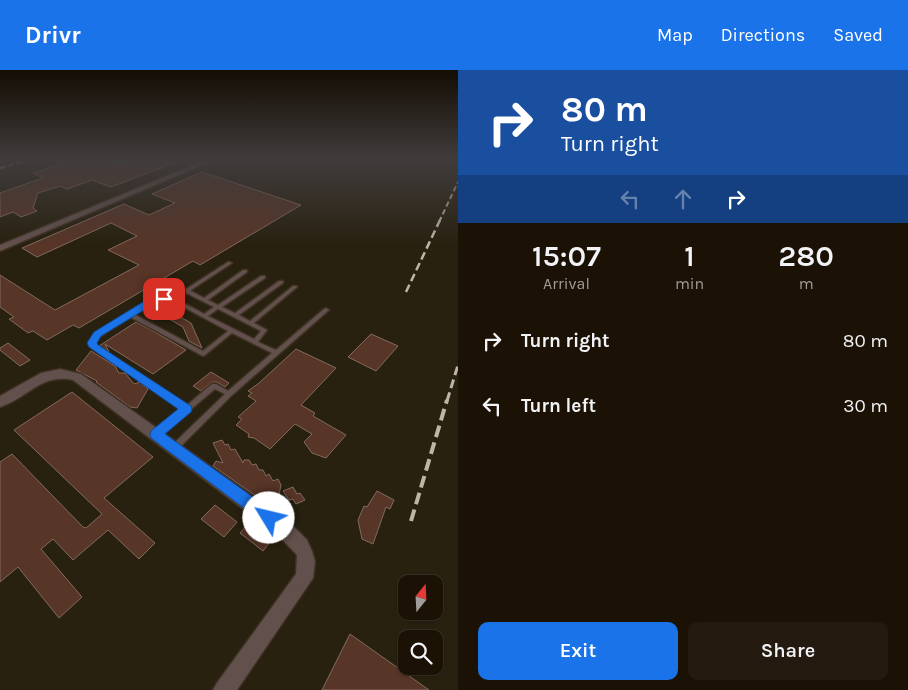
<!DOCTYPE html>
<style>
body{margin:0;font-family:Karla,sans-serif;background:#251a0f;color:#f1f3f6;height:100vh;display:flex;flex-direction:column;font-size:19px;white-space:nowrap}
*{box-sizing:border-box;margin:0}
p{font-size:16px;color:#a09d9a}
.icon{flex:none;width:28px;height:28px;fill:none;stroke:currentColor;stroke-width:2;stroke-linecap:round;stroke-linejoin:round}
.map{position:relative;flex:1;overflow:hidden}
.side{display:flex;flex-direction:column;background:#1c1105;width:450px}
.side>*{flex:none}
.hud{background:#1a4fa0;color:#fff;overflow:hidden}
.needle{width:32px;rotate:18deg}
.tools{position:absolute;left:398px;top:505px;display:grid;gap:10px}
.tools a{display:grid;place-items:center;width:45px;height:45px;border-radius:10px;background:#1c1105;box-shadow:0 1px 4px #0004,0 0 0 1px #3a3127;font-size:25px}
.pin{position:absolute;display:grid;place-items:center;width:42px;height:42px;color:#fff;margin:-21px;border-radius:10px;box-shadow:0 2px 8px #0006}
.me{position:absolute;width:55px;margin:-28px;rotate:306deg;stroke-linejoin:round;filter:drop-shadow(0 0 4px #0008)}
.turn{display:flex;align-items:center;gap:18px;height:105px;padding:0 20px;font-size:22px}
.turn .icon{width:65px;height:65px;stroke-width:2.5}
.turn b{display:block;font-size:35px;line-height:42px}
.lanes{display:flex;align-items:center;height:48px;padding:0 20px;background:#0003;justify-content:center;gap:25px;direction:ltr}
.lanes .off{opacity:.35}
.eta{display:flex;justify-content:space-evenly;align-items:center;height:85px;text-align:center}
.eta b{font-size:30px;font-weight:600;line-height:35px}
.button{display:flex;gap:10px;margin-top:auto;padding:10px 20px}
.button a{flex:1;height:58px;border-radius:10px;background:#1a73e8;color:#fff;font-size:20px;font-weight:600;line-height:58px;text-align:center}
.button a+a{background:#251a0f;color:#f1f3f6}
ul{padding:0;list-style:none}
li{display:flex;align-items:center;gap:15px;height:65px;padding:0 20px}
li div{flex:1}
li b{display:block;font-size:19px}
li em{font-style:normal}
header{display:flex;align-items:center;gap:30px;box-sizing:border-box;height:70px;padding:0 25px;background:#1a73e8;color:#fff}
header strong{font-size:24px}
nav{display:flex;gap:28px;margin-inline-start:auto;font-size:18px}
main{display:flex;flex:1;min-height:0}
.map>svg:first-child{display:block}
.industrial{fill:#282110;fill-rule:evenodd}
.building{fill:#573527;stroke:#836a5f}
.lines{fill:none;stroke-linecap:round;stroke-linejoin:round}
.service-casing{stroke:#3f3122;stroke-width:3}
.minor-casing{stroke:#3f3122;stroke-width:3}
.service{fill:#62504d;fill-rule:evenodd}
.minor{fill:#62504d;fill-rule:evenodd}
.rail-far3{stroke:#c0b4a8;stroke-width:2;stroke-dasharray:5.5 3;stroke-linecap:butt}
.rail-far2{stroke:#c0b4a8;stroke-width:2.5;stroke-dasharray:8 4;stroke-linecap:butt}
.rail-far1{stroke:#c0b4a8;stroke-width:3;stroke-dasharray:9 4.5;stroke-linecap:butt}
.rail{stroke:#c0b4a8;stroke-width:4;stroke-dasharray:12 5.5;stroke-linecap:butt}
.route{fill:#1a73e8;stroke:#114b97}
</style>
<header>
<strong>Drivr</strong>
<nav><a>Map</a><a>Directions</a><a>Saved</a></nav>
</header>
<main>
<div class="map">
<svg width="458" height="620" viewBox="0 0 458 620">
<rect width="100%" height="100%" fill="#251707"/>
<path class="industrial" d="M0,89h458v531h-458zM406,514h28v27h-28zM406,569h28v27h-28z"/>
<g class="building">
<path d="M49,89h61l12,4 11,-4h51l-73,28 -19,-7 -25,9 -7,-3 -22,7 -5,15 4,3 -16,6 -8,-5 -13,5v-24l43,-15 -10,-5 28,-9z"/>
<path d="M202,102l99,33 -101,60 -7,-4 -114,67 -6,-3 -26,15 -14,-9 -5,2 -19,-14 5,-2 -14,-10v-32l55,35 84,-45 -31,-15 29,-14 -26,-13 -74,34 -15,-9 102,-44 25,11 26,-12 -23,-9z"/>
<path d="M168,240l23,13 11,25 -13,-7 -6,-14 -19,-11z"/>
<path d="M136,252l17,9 33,19 -33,24 -48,-30 4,8 -10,-6z"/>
<path d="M371,264l27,12 -22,25 -28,-14z"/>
<path d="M8,273l22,17 -10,6 -20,-16v-2z"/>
<path d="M296,279l40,19 -35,37 14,8 -2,3 33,19 -20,23 -14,-5 -8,-11 8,-8 -17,-10 -25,25 -16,-11 -6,-1 1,-3 -13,-9 6,-6 -4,-2 18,-16 -8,-5 4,-3 -4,-2 11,-8z"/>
<path d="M91,281l24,15 4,7h6l9,11 6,-2 8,7 -11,19 -7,-1 -34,-25 1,-1 -21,-11z"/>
<path d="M211,302l18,11 -4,4 -8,-5h-5l-11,9 -8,-5z"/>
<path d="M72,322l81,65 -49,41 51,45 -16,16 -31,-29 -35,30 -20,-21 -12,10 41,48 -23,21 -41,-51 -18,15v-120l12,-8 71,73 3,1 16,-14 -88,-84z"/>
<path d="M222,370l3,5 3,-1 3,6 4,-1 8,14 1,-3h5l3,5 4,-1 3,6h4l3,6 3,-2 4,7 5,-2 3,6 -5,25 -63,-44 3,-5 7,2 -10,-20z"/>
<path d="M293,417l4,7 3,-1 5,7 -9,4 -3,-5 -4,1 -6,-9z"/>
<path d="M377,421l17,9 -4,9 -4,-2 -13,37 -11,-5 -4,-19 6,-14 3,1z"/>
<path d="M215,435l22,17 -13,15 -23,-18z"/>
<path d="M247,455l23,17 -7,9 -23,-18z"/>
<path d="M350,564l79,56h-107z"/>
</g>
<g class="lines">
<defs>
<path id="service" d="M228,192h2l2,1 -41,27v1l13,7 39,-28h4v2l-39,28 10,5 43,-29h4v2l-43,29 13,6 44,-32h4v2l-44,32 11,6 43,-35h4v1l-43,36 13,7 -9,12 18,8 48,-41 2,-1 3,2 -98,86 -54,54 -3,1 -3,-1 -1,-2 1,-2 54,-52 -10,-5 -57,48 -2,1 -2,-1 -2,-2 2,-2 28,-24 -90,-61 -3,-5 3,-6 35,-23v-1h3c6,-5 13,-11 21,-13 19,-7 37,5 53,14l10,-7 -28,-14v-4zM163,231l11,1 54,29 -25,20 -69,-37 19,-12zM218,239l43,22 -7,8 -46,-23zM130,247l73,39 2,-1 27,-22 40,20 -44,38 -12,-7h-4l-26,22 -90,-60 -1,-3 1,-4z"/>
<g id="minor">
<path d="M208,89h8l-216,92v-6z"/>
<path d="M60,299l21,5 210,150 16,16 5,11 3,11 -2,16 -76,112h-24l4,-7 79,-109 1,-19 -18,-19 -206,-156c-32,-7 -45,18 -73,27v-11l41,-23z"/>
</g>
</defs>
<use href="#service" class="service-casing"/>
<use href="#minor" class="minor-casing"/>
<use href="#service" class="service"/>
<use href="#minor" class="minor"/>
<g class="rail-far3">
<path d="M0,98l31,-9"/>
<path d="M439,152l19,-40"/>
</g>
<path class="rail-far2" d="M406,222l34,-72"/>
<path class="rail-far1" d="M447,331l11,-36"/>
<path class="rail" d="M411,451l36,-121"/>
</g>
<linearGradient id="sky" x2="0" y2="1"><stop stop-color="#140d04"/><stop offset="0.51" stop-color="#403c3c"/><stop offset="1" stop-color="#403c3c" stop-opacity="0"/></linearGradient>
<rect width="458" height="175" fill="url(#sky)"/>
<path class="route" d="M164,226l4,3 -1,2 -13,3 -53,32 -4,7 1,2 93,61 1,3 -1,3 -26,22 110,79 2,5 -2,5 -6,2 -5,-2 -113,-85 -1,-3 1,-4 27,-22 -89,-62 -2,-4 7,-11 54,-33z"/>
</svg>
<div class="tools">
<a><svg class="needle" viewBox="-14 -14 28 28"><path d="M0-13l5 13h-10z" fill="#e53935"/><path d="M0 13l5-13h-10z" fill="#a09d9a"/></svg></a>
<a><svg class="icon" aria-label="search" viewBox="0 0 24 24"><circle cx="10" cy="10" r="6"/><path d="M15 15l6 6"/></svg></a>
</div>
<div class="pin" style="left:164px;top:229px;background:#d93025"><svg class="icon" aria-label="arrive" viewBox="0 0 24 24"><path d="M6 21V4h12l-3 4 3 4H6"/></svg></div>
<svg class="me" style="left:269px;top:448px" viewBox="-20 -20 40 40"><circle r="19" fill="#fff"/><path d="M0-13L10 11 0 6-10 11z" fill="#1a73e8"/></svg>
</div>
<section class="side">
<div class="hud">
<div class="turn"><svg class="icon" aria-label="right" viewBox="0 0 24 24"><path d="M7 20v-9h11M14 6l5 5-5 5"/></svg><div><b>80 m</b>Turn right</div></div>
<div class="lanes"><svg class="icon off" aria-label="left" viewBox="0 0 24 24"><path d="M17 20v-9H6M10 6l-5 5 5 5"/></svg><svg class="icon off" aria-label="ahead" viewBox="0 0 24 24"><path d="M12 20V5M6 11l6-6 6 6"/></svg><svg class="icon" aria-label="right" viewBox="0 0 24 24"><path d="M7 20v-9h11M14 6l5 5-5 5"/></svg></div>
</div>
<div class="eta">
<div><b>15:07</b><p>Arrival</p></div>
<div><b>1</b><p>min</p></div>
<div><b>280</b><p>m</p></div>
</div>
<ul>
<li><svg class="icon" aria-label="right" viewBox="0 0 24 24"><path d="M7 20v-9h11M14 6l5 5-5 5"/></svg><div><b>Turn right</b></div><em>80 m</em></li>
<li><svg class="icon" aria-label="left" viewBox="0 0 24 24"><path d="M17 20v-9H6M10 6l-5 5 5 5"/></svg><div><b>Turn left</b></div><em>30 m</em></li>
</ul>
<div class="button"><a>Exit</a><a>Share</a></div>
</section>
</main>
